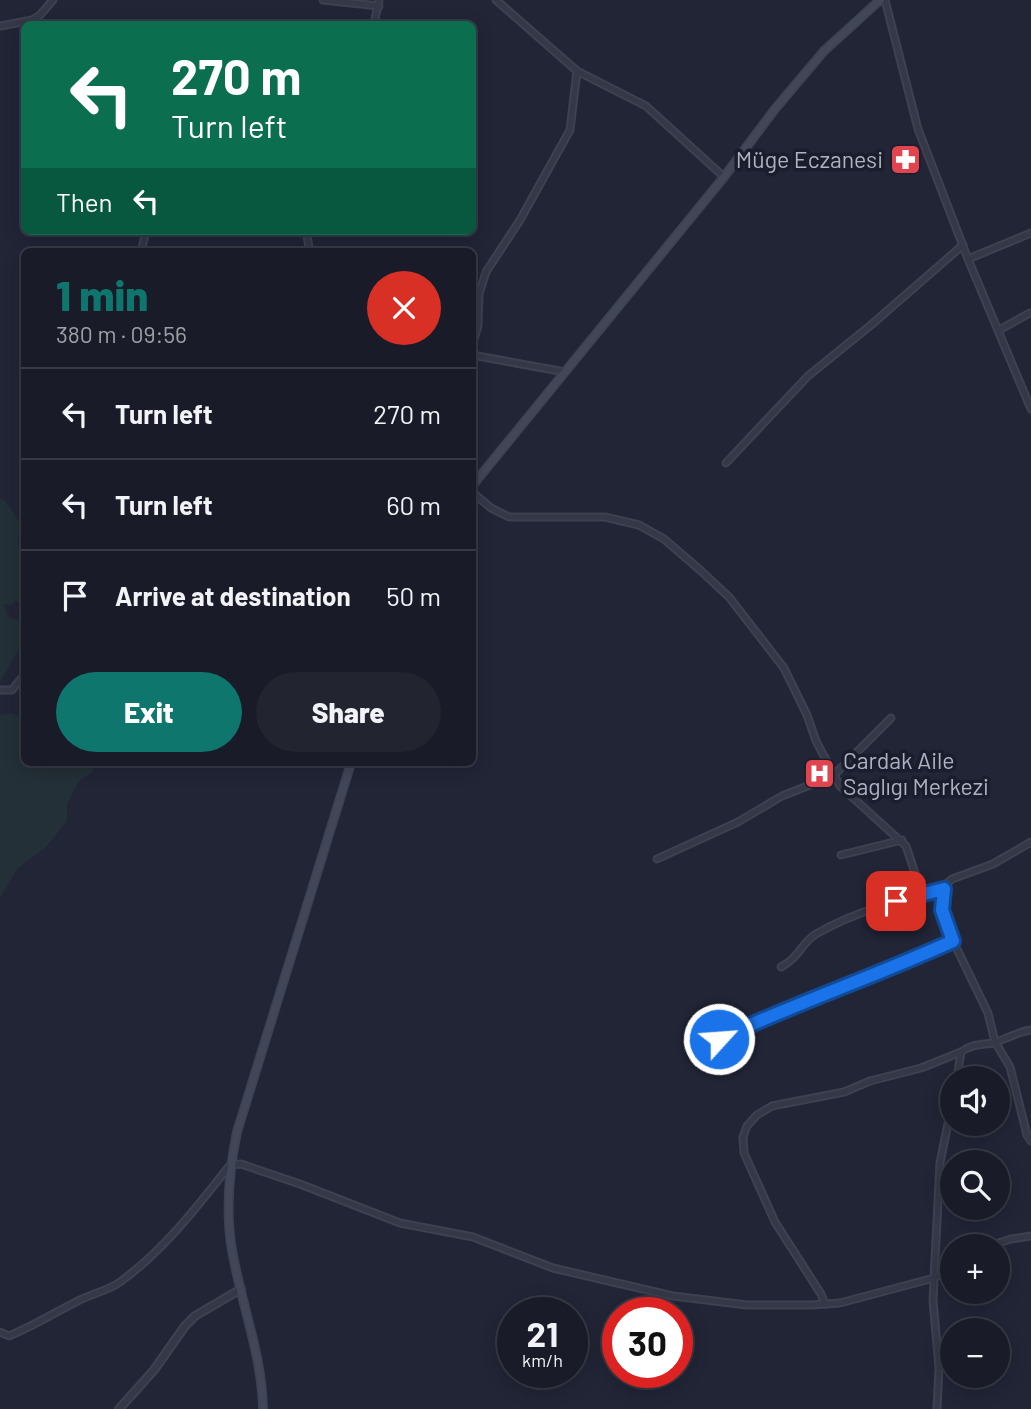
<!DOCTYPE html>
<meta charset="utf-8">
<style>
body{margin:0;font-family:Barlow,sans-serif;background:#222530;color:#f1f3f6;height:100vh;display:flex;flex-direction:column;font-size:26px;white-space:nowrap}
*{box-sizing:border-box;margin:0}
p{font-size:23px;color:#9fa1a8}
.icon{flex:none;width:38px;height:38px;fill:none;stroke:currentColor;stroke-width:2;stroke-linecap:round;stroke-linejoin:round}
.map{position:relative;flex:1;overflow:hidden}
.details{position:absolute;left:21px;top:248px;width:455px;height:518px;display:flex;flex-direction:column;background:#191c28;border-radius:10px;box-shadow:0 4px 18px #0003,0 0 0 2px #373a45}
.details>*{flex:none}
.hud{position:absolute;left:21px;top:21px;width:455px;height:214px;border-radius:10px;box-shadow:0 4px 18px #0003,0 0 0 2px #373a45;background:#0b6e4f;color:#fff;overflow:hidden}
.fabs{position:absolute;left:940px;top:1066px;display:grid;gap:14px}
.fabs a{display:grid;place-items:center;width:70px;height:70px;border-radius:50%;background:#191c28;box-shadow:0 4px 18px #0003,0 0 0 2px #373a45;font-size:35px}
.speed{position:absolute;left:497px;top:1297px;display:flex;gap:14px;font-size:35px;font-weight:700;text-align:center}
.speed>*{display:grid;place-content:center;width:91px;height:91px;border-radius:50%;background:#191c28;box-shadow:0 4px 18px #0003,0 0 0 2px #373a45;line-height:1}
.speed small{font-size:18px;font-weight:400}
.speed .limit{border:10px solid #d22;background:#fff;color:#111}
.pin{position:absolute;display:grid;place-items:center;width:60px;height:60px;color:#fff;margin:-30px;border-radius:14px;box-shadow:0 4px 10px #0006}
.me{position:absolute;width:77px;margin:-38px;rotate:64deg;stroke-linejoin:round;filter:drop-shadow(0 0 5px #0008)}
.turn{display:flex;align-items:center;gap:24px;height:147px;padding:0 35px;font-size:32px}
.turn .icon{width:91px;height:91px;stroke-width:2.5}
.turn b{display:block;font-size:49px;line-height:60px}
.then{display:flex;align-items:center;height:66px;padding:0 35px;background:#0003;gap:14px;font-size:26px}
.round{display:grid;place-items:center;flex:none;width:74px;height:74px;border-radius:37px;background:#222530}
.summary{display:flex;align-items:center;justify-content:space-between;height:119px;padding:0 35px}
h1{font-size:42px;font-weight:800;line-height:52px;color:#0f766e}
.action{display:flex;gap:14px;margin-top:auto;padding:14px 35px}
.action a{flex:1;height:80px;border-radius:42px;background:#0f766e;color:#fff;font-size:28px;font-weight:800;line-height:80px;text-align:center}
.action a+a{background:#222530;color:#f1f3f6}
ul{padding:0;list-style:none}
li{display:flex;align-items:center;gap:21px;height:91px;padding:0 35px;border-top:2px solid #373a45}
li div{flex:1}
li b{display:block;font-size:26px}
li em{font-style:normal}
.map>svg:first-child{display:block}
.green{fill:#233037}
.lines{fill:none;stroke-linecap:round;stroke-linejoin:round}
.minor-casing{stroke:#3e4150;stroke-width:9}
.tertiary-casing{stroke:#3e4150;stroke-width:10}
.secondary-casing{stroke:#3e4150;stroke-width:10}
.minor{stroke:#343847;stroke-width:5}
.tertiary{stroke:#343847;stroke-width:6}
.secondary{stroke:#424659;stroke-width:7}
.route-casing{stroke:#114b97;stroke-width:18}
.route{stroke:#1a73e8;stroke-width:12}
.labels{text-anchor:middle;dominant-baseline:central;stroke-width:7;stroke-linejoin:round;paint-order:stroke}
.poi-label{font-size:23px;fill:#aeb2c3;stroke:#1a1d2b;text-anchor:end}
</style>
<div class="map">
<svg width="1031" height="1409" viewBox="0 0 1031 1409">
<rect width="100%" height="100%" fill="#212536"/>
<g class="green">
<path d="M0,498l6,4 13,20 -1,23 6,1v55h-9l-3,4 -8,-1 4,12 16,8v16l-24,42z"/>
<path d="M10,713l14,5v45l18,2 42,-2 3,5h6l1,3 -15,10 -6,10 -6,14v16l-4,5 -17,21 -28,21 -18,30v-183z"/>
</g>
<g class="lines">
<defs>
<g id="minor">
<path d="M323,0l56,6"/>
<path d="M496,0l81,71 69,35 78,71"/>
<path d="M885,0l33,129 50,130 63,150"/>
<path d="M374,24l5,-24"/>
<path d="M0,26l32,-6 8,-5 13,-15"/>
<path d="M306,231l4,21"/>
<path d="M141,252l5,-21"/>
<path d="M968,259l63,-26"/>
<path d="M999,330l31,-17"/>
<path d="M472,346l6,-20 1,-32 7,-22 34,-52 50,-90 7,-59"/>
<path d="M472,355l93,17"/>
<path d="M726,463l82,-87 63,-51 92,-80"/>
<path d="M472,492l19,16 18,9h96l34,8 25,14 36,31 29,27 55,71 23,47 9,26 24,45 66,60 16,48"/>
<path d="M0,690h12l12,-15"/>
<path d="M1031,842l-38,22 -41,15 -6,5 -5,19 12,38 35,72 7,29 15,25 17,68 4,6"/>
<path d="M841,855l61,-15"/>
<path d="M657,859l81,-37 44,-26 51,-20 58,-58"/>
<path d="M781,967c19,-10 20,-24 35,-33 40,-23 83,-34 128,-45"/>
<path d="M701,1047l92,-42 56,-20 104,-44"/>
<path d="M957,1078l4,-26c10,-8 20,-7 32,-9 13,-4 24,-11 38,-13"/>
<path d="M989,1246l22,-7 20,-3"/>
<path d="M825,1304l-4,-10 -46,-72 -31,-69 -1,-16 4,-11 10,-11 15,-9 72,-14 26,-11 51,-13 40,-16"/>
<path d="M0,1332l9,4c24,-10 45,-23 67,-34 14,-8 32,-11 44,-20 43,-31 78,-76 110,-117l11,-1 59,20 100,39 73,14 80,31 120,28 74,9h64l29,-2 94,-25 18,-11"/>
<path d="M937,1409l2,-42 -6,-66 1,-23 6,-115 12,-59"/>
</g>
<path id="tertiary" d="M119,1409l35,-39 31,-44 10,-10 46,-27"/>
<g id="secondary">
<path d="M472,486l252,-309 51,-68 49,-58 56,-51"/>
<path d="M263,1409c-1,-54 -22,-106 -31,-159 -7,-40 -3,-79 5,-118l114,-369"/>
</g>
</defs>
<use href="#minor" class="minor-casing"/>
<use href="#tertiary" class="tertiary-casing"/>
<use href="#secondary" class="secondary-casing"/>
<use href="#minor" class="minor"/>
<use href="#tertiary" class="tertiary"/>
<use href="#secondary" class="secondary"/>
</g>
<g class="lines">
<defs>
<path id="route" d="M719,1039c77,-36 157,-63 234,-98l-11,-31 2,-21 -48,12"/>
</defs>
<use href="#route" class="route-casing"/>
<use href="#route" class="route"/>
</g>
<defs>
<symbol id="pharmacy-square" viewBox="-11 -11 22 22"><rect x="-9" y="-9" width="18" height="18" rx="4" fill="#e0444e" stroke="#1a1d2b"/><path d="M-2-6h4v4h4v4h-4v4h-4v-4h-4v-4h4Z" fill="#fff"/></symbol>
<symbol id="hospital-square" viewBox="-11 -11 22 22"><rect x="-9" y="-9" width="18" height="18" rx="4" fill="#e0444e" stroke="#1a1d2b"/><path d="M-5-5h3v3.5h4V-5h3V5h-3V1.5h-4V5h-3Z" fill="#fff"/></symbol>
</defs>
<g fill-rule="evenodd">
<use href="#pharmacy-square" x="888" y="142" width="35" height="35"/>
<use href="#hospital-square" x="802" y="756" width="35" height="35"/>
</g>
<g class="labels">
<g class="poi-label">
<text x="883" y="159">Müge Eczanesi</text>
<text x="843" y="760" text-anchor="start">Cardak Aile<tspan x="843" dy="26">Saglıgı Merkezi</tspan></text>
</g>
</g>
</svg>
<div class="fabs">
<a><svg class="icon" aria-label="sound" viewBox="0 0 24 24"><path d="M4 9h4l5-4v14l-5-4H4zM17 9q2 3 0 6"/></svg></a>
<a><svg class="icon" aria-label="search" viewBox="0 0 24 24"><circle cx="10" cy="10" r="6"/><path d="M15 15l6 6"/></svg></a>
<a>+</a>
<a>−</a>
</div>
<div class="speed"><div>21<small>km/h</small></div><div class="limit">30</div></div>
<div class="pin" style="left:896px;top:901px;background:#d93025"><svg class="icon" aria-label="arrive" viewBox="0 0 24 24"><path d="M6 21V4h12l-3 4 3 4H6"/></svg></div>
<svg class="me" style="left:719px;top:1039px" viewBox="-20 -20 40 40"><circle r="17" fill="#1a73e8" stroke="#fff" stroke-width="3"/><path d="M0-11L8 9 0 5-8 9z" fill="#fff"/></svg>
<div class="hud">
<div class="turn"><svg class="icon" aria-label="left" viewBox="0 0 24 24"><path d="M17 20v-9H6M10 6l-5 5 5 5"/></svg><div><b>270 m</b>Turn left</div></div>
<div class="then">Then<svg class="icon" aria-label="left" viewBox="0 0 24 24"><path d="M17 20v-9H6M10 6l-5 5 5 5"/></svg></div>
</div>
<section class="details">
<div class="summary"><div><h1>1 min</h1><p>380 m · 09:56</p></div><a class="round" style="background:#d93025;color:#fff"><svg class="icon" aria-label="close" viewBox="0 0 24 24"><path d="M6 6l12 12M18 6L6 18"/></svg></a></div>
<ul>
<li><svg class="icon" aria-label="left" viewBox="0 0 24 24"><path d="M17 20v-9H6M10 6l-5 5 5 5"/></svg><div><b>Turn left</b></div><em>270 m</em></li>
<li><svg class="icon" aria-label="left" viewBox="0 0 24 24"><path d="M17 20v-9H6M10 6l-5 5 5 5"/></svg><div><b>Turn left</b></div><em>60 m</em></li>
<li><svg class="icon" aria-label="arrive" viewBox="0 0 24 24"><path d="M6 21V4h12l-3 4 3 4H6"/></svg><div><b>Arrive at destination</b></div><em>50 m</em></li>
</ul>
<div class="action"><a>Exit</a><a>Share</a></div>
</section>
</div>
